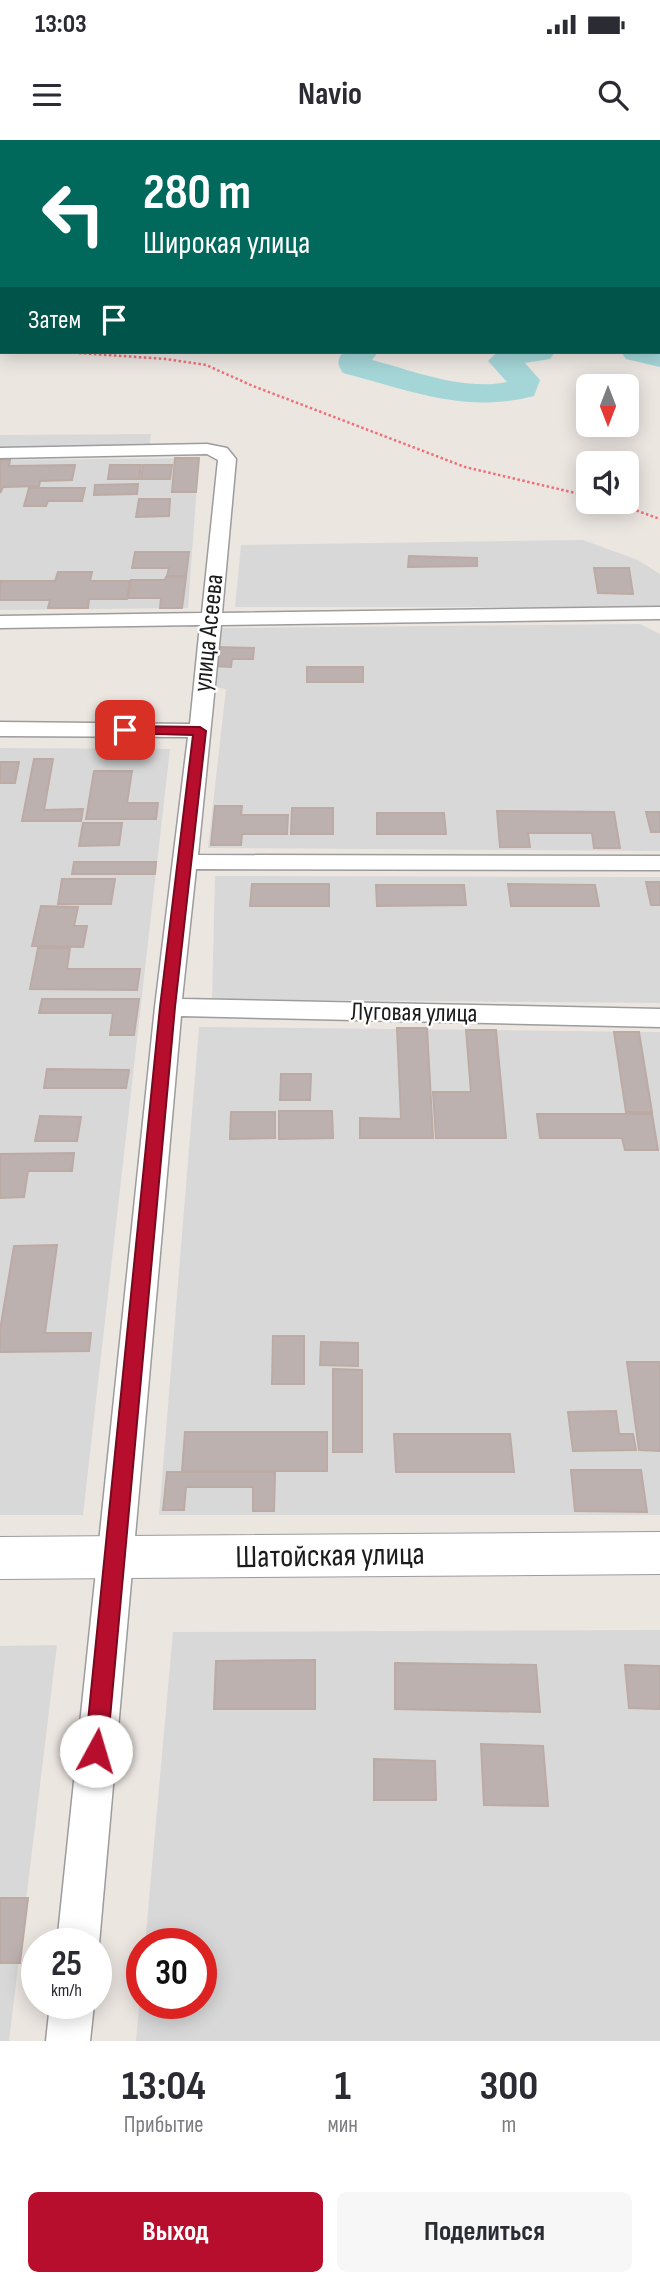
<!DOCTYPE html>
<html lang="ru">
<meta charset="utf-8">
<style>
body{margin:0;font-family:"Sofia Sans Condensed",sans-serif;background:#f7f7f7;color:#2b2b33;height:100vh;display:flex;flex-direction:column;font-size:26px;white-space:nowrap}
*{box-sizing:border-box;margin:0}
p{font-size:23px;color:#7c7c81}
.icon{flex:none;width:38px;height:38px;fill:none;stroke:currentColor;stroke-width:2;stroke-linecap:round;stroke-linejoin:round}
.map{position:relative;height:1901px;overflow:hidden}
.drawer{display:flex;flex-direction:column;background:#fff;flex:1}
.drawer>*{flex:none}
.banner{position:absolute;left:0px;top:0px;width:662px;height:214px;box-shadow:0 4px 18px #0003;background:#00695c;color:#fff;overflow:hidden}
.needle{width:46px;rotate:180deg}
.buttons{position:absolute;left:576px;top:234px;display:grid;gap:14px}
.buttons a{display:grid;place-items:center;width:63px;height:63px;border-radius:10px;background:#fff;box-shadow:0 4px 18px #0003;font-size:35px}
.speed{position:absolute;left:21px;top:1788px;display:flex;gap:14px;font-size:35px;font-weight:700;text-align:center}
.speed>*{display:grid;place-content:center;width:91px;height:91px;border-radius:50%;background:#fff;box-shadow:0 4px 18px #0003;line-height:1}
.speed small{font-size:18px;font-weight:400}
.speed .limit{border:10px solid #d22;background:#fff;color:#111}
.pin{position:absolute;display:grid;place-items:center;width:60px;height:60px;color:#fff;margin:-30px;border-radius:14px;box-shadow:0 4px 10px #0006}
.me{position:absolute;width:77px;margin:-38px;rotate:6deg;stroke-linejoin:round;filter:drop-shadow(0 0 5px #0008)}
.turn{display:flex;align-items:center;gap:24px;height:147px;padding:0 28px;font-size:32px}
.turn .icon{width:91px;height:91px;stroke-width:2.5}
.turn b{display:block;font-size:49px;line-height:60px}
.then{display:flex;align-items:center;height:66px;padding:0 28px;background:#0003;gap:14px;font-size:26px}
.eta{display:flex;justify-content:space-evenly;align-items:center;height:119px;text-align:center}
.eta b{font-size:42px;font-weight:700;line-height:49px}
.button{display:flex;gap:14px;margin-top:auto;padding:14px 28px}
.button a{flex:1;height:80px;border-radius:10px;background:#b80e2e;color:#fff;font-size:28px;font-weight:700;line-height:80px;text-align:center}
.button a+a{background:#f7f7f7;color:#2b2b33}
.status{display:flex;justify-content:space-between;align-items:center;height:49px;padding:0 35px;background:#fff;direction:ltr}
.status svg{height:19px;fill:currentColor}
header{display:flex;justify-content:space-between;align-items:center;height:91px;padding:0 28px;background:#fff;font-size:32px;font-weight:700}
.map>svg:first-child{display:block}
.residential{fill:#d9d8d8}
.forest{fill:#afc898}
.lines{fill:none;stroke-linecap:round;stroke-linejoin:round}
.river{fill:#a4d5d7;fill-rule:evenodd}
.building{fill:#bcb1ae;stroke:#bcaaa4;stroke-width:2}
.minor-casing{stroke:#9c9c9c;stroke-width:3}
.tertiary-casing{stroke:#9c9c9c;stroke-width:2}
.path{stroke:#ef6f79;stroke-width:2.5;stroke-dasharray:2.5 2.5;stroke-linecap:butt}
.minor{fill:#fff;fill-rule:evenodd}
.tertiary{fill:#fff;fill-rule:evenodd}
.route{fill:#b80e2e;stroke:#78091e;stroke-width:2}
.labels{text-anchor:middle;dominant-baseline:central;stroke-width:5;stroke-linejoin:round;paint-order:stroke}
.street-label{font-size:26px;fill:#1b1b1b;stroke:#fff}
.near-street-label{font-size:32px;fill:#1b1b1b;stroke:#fff}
</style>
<div class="status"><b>13:03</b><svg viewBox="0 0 49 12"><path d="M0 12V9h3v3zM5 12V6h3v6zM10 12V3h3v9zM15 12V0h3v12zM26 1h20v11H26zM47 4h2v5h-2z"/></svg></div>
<header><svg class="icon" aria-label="menu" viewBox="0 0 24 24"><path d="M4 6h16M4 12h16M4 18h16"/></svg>Navio<svg class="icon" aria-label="search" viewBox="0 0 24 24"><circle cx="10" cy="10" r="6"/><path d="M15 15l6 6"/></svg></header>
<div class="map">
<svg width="660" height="1901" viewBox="0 0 660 1901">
<rect width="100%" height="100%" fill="#ece6e1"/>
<g class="residential">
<path d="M151,294l-2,14 -149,2v-15z"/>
<path d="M199,318l-11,150 -188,2v-150z"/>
<path d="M583,400l55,20 22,14v33h-425l6,-62z"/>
<path d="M640,484l20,10v217l-452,-3 18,-159 -13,-2 7,-59z"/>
<path d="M0,608l170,1 -87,766h-83z"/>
<path d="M215,736l445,1v126l-448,-4z"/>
<path d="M199,887l461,5v483h-501z"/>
<path d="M660,1490v411h-524l6,-66v29h59v-60h-56l28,-312z"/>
<path d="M57,1505l-48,396h-9v-395z"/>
</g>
<path class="forest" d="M285,0h375v194v-192z"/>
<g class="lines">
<g class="river">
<path d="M0,101l2,1v17h-2z"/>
<path d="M660,207v20l-34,-8 -5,-7h39z"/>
<path d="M343,212h35l-6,8c43,11 90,31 135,22l-19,-21 9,-9h58l-5,7 -25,4 15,17 -6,16c-71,18 -124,-6 -191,-23 -6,-9 -6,-13 0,-21z"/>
</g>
</g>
<g class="building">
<path d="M175,318h24l-3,34h-24z"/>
<path d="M0,320h10l-1,6 66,-1 -3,15 -32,1 -1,5 -36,1 -3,6z"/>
<path d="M110,325h31l-2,14h-31z"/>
<path d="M143,325h29l-2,14h-29z"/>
<path d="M138,344l-1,10 -43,1 1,-10z"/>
<path d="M29,348h56l-3,13h-34l-2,5h-22z"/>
<path d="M139,359h31l-1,17 -33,1z"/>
<path d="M135,412h54l-3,24h-19l2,-8h-37z"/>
<path d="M409,416l68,2v8l-69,1z"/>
<path d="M594,428h35l4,26 -35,-1z"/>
<path d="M58,432h34l-2,9h40l-3,18h-38l-1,9h-40l2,-8h-50v-19h55z"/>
<path d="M166,437h20l-4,31h-22l1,-10h-33l3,-18h34z"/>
<path d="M215,507l39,1 -1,11h-21l-1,8 -18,-1z"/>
<rect x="307" y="527" width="56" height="15"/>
<path d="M34,619h19l-9,51 39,-1 -2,12h-59z"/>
<path d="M0,622h19l-4,21h-15z"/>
<path d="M94,631h38l-5,32h31l-2,16h-70z"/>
<path d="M215,666h27l-1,9h47l-1,19h-45l-1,11h-30z"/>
<path d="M292,668h41v26h-42z"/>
<path d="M497,671l117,1 6,36h-26l-2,-15h-64l2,14h-30z"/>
<path d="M646,672h14v20h-9z"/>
<path d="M377,673h67l2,21h-69z"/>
<path d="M83,683h39l-3,22 -40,1z"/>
<path d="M74,722h82l-1,12h-83z"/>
<path d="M62,739h53l-4,25h-53z"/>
<path d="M646,742h14v23h-9z"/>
<path d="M252,744h77v22h-79z"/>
<path d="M508,744l87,1 4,21h-88z"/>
<path d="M376,745h88l2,20 -89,1z"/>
<path d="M41,766l37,1 -4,19h13l-4,21 -51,-1z"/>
<path d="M38,808h32l-3,21h73l-3,21 -107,-1z"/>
<path d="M42,859h97l-5,36h-24l3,-22h-74z"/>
<path d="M397,888h30l6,110h-73v-20l41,1z"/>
<path d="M466,890h30l10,108h-70l-3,-46h38z"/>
<path d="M614,892h25l13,80h-26z"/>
<path d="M47,929l82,1 -3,18h-82z"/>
<path d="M281,934h30l-1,26h-30z"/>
<path d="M279,971h53l1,27 -54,1z"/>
<path d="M231,972h44v26l-45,1z"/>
<path d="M537,974h115l6,36h-33l-3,-12h-82z"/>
<path d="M40,976l41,1 -4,24h-42z"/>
<path d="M74,1013l-2,18h-44l-4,26 -24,1v-44z"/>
<path d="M57,1105l-12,88h46l-2,18 -89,1v-22l14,-84z"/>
<path d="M273,1196h31v48h-32z"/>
<path d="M321,1202l37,1v23l-38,-1z"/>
<path d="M627,1222h33v89l-21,-1z"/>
<path d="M333,1229l29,1v82h-29z"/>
<path d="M616,1271l3,23h14l3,16 -63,1 -5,-39z"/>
<path d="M185,1292h142v39h-145z"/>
<path d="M394,1294h116l4,38h-118z"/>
<path d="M571,1330h70l6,42 -72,-1z"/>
<path d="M167,1332h108l-1,39h-21v-24h-67l-2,23h-21z"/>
<path d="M315,1520v49h-101l2,-48z"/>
<path d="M395,1523l141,2 4,47 -145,-3z"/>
<path d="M625,1525l35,1v43l-31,-1z"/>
<path d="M481,1604l62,2 5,60 -64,-1z"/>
<path d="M374,1619l61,2 1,39h-62z"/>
<path d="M0,1758h28l-8,65h-20z"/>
</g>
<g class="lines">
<defs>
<g id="minor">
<path d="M207,304l20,4 9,11 -14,154 438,-6v12l-439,6 -23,230 462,1v14l-464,-1 -14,130 478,10v18l-479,-11 -82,928 -3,7v-7h-39l98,-937 33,-270 -188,-1v-14l190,2 10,-99 -200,3v-12l202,-3 16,-153 -11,-6 -207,4v-10z"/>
<path d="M50,1864h44l-4,37h-44z"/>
</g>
<path id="tertiary" d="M660,1392v42l-660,5v-42z"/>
</defs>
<use href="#minor" class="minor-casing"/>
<use href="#tertiary" class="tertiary-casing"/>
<g class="path">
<path d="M64,212l102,7 40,6 47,21 212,81 123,29"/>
<path d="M613,362l47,17"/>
</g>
<use href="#minor" class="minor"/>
<use href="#tertiary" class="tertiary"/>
</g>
<path class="route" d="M125,586l75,1 6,4 -31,276 -68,744 -3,8 -8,3 -8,-3 -3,-8 75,-744 33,-272 -72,-2v-6z"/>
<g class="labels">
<g class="street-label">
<text transform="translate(209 493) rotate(-84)">улица Асеева</text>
<text transform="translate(414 873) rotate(1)">Луговая улица</text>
</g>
<g class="near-street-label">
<text transform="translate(330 1416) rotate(-1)">Шатойская улица</text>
</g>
</g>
</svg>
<div class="buttons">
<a><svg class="needle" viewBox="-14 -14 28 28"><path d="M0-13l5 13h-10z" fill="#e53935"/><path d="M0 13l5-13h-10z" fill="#7c7c81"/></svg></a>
<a><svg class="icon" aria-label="sound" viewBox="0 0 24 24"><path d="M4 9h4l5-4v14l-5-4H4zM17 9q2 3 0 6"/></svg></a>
</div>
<div class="speed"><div>25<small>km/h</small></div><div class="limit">30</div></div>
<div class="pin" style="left:125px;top:590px;background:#d93025"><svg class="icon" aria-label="arrive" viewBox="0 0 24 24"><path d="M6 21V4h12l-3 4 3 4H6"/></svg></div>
<svg class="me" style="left:96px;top:1611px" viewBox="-20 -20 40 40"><circle r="19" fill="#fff"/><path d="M0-13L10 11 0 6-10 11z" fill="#b80e2e"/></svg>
<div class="banner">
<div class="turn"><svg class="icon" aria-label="left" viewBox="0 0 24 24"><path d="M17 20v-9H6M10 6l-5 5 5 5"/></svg><div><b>280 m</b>Широкая улица</div></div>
<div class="then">Затем<svg class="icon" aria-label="arrive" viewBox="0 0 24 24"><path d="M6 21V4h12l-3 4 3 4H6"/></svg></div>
</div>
</div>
<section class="drawer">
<div class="eta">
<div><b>13:04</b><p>Прибытие</p></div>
<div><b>1</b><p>мин</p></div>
<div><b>300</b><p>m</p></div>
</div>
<div class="button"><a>Выход</a><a>Поделиться</a></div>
</section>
